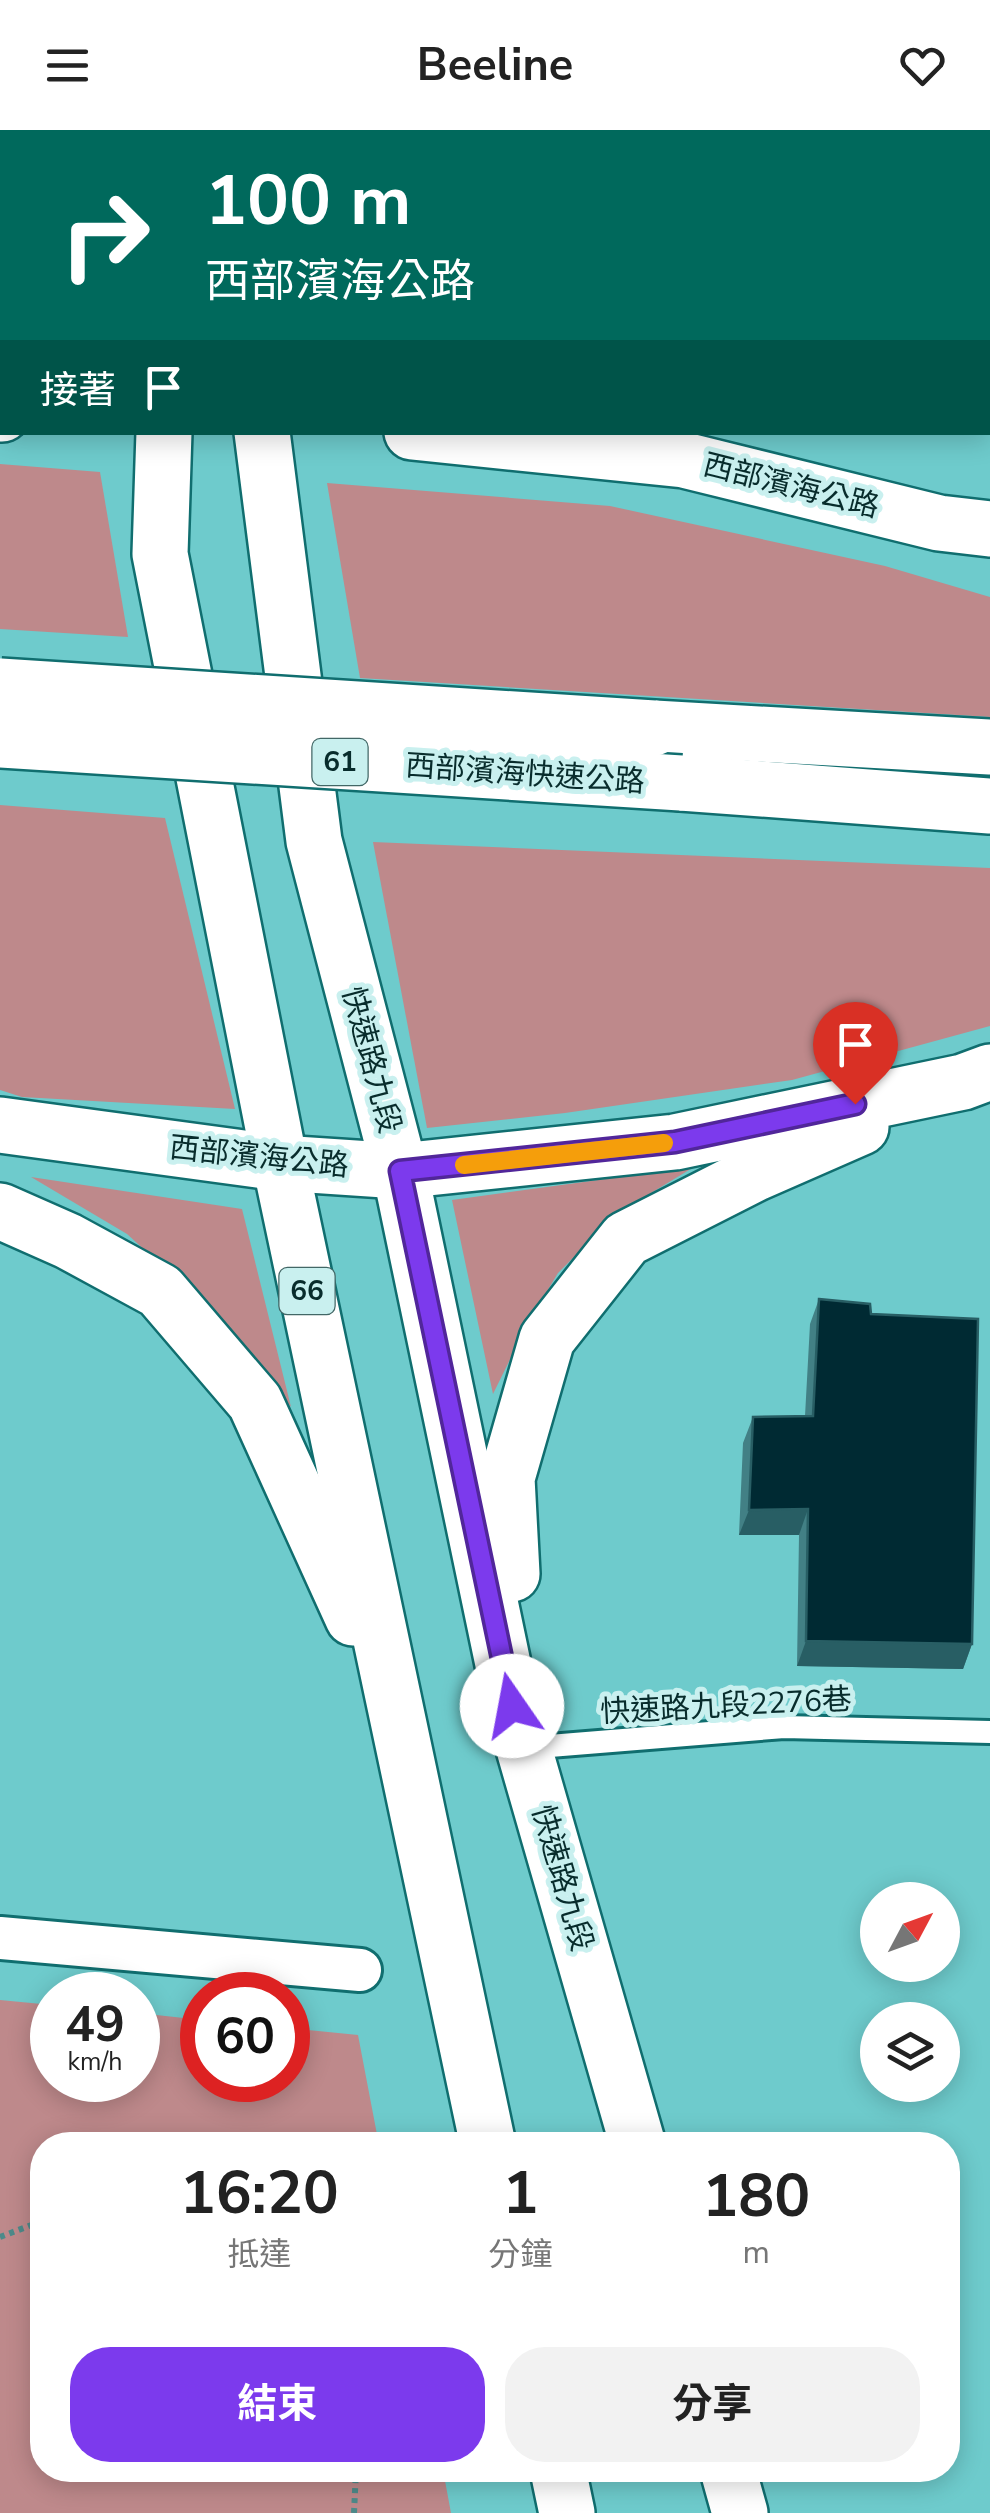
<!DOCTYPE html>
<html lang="zh-TW">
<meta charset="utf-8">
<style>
body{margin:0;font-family:"Nunito Sans","Noto Sans TC",sans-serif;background:#f2f2f2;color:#222;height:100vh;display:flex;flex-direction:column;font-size:38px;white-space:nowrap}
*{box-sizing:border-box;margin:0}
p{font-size:32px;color:#767676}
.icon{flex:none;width:55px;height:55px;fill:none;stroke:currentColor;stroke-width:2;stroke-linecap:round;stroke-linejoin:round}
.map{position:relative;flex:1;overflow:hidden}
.panel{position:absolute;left:30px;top:2002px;width:930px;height:350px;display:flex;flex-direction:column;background:#fff;border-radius:40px;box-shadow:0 5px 25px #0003}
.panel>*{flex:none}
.hud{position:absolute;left:0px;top:0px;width:990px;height:305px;box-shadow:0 5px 25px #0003;background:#00695c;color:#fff;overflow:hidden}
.needle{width:65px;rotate:49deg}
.fabs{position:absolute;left:860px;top:1752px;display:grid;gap:20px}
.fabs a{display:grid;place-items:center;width:100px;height:100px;border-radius:50%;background:#fff;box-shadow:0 5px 25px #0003;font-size:50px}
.speed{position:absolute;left:30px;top:1842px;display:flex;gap:20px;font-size:50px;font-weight:700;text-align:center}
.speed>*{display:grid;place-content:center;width:130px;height:130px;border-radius:50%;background:#fff;box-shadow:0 5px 25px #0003;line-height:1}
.speed small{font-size:25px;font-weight:400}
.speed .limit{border:15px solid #d22;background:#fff;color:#111}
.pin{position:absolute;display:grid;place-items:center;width:85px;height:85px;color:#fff;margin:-102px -42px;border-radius:50% 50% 50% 0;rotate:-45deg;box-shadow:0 0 10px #0007}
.pin .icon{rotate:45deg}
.me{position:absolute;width:110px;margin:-55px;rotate:348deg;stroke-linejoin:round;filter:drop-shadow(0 0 8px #0008)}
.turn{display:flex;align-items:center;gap:35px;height:210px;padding:0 40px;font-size:45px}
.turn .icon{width:130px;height:130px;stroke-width:2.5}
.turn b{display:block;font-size:70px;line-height:85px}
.then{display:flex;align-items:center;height:95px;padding:0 40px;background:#0003;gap:20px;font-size:38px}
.eta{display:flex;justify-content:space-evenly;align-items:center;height:170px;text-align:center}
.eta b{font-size:60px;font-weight:700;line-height:70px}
.cta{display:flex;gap:20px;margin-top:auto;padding:20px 40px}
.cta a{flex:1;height:115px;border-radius:40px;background:#7c3aed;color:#fff;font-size:40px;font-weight:700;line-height:115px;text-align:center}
.cta a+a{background:#f2f2f2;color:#222}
header{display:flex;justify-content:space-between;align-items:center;height:130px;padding:0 40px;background:#fff;font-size:45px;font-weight:700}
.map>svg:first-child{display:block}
.built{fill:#6ecbcc;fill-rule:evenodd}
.green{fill:#be898b}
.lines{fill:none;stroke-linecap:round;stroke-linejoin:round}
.service-casing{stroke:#106e6f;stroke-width:28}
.minor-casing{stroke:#106e6f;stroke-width:48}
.primary-casing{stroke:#106e6f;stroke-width:60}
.trunk-casing{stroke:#106e6f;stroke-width:60}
.path{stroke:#4d8a8a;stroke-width:6;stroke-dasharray:5 5;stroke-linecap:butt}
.service{stroke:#fff;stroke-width:22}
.minor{stroke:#fff;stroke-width:42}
.primary{stroke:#fff;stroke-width:55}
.trunk{stroke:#fff;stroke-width:55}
.trunk-bridge-casing{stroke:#106e6f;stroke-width:60;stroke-linecap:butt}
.trunk-bridge{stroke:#fff;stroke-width:55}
.wall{fill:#428085}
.shaded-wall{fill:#285e64}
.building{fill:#002a33;stroke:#285e64;stroke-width:2.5}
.route-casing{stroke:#51269a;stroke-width:25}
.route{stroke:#7c3aed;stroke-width:18}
.slow{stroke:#f59e0b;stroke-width:18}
.labels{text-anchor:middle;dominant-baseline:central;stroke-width:10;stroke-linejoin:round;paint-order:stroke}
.shield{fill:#c9f0ef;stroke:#426766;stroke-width:2.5}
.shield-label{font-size:28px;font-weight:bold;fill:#082c2c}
.street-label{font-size:30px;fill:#082c2c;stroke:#c9f0ef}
</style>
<header><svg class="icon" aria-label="menu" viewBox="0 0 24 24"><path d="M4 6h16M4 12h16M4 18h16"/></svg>Beeline<svg class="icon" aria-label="heart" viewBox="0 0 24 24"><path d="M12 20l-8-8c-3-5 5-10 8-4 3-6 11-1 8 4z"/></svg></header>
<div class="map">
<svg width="990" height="2383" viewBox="0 0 990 2383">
<rect width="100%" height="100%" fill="#85d7d7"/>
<path class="built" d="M0,0h990v2383h-990zM2,2h986v300h-986zM878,1770h64v65h-64zM52,1865h86v85h-86zM202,1865h86v85h-86zM878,1890h64v65h-64zM42,2015h906v325h-906z"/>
<g class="green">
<path d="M0,334l100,8 28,165 -128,-8z"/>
<path d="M327,353l283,23 275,60 105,31v120l-630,-39z"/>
<path d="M0,675l165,13 70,291 -213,-12 -22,-7z"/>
<path d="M373,712l617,26v158l-198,54 -227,33 -138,15z"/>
<path d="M694,1037l-76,46 -60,60 -30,50 -35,71 -41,-194z"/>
<path d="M31,1047l211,32 49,198 -69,-87 -95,-86z"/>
<path d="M0,1870l52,5v75h86v-67l64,7v60h86v-52l70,7 21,110h-337v325h401l8,43h-451z"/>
</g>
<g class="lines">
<defs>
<path id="service" d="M525,1618l259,-21 206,5"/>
<g id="minor">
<path d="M241,2l1,-2"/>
<path d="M302,2l1,-2"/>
<path d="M0,1808l360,32"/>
</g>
<g id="primary">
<path d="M364,0l1,2"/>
<path d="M173,2l2,-2"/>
<path d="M0,162l2,-2"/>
<path d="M0,284h2"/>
<path d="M164,302l-4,122 120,609 208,982"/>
<path d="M262,302l52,409 86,330 112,536 126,438"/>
<path d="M412,302l272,28 255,63 51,6"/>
<path d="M0,995l280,38 120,8 275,-29 288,-60 27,-10"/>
<path d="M0,1081l68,30 92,50 95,111 98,216"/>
<path d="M512,1444l-5,-96 40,-139 79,-100 130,-66 105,-46"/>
<path d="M558,2340l9,43"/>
<path d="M728,2340l12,43"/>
</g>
<g id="trunk">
<path d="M654,598l336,19"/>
<path d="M681,653l309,23"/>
</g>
</defs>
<use href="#service" class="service-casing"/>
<use href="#minor" class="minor-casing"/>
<use href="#primary" class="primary-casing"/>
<use href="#trunk" class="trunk-casing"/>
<g class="path">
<path d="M0,2107l42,-16"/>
<path d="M354,2383l2,-43"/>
</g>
<use href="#service" class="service"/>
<use href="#minor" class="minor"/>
<use href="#primary" class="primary"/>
<use href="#trunk" class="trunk"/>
<defs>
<g id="trunk-bridge">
<path d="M0,556l654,42"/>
<path d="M0,610l681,43"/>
</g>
</defs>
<use href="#trunk-bridge" class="trunk-bridge-casing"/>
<use href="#trunk-bridge" class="trunk-bridge"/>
</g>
<path class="wall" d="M819,1169l52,15 101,330 -9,25 -166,-3 2,-131h-60l4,-92 10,-26 52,-1 5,-92z"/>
<g class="shaded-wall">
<path d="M716,0h263l-1,2h-225z"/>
<path d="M808,1379l-9,26h-60l10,-25z"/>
<path d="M806,1511l166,3 -9,25 -166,-3z"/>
</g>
<path class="building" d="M819,1169l51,5 1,10 107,5 -6,325 -166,-3 2,-132 -59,1 4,-93 60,-1z"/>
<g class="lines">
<defs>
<path id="route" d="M512,1576l-112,-535 275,-29 180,-38"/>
</defs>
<use href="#route" class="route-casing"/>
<use href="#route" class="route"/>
<path class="slow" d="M464,1035l200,-22"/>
</g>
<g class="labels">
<g class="shield">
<rect x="312.5" y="609" width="55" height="46" rx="8"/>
<rect x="279.5" y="1138" width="55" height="46" rx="8"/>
</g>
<g class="shield-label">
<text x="340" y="632">61</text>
<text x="307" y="1161">66</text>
</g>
<g class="street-label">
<text transform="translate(791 356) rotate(14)">西部濱海公路</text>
<text transform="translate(525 644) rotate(4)">西部濱海快速公路</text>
<text transform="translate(371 930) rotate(75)">快速路九段</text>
<text transform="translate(259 1027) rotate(6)">西部濱海公路</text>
<text transform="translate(726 1576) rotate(-3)">快速路九段2276巷</text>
<text transform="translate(562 1748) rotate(74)">快速路九段</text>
</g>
</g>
</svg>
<div class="fabs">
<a><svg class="needle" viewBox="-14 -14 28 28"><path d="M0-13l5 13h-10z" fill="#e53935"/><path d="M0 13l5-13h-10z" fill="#767676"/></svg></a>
<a><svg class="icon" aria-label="layers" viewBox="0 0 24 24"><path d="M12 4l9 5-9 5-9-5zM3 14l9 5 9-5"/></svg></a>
</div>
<div class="speed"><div>49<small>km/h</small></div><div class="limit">60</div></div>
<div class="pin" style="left:855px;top:974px;background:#d93025"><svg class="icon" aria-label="arrive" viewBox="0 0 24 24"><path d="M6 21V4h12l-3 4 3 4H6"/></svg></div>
<svg class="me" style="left:512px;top:1576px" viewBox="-20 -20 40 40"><circle r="19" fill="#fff"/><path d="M0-13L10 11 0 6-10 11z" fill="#7c3aed"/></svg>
<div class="hud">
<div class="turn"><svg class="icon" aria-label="right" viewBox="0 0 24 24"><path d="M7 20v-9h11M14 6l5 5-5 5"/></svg><div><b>100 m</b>西部濱海公路</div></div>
<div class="then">接著<svg class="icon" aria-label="arrive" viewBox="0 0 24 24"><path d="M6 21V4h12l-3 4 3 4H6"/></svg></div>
</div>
<section class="panel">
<div class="eta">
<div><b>16:20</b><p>抵達</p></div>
<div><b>1</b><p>分鐘</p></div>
<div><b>180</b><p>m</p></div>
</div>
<div class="cta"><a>結束</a><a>分享</a></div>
</section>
</div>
